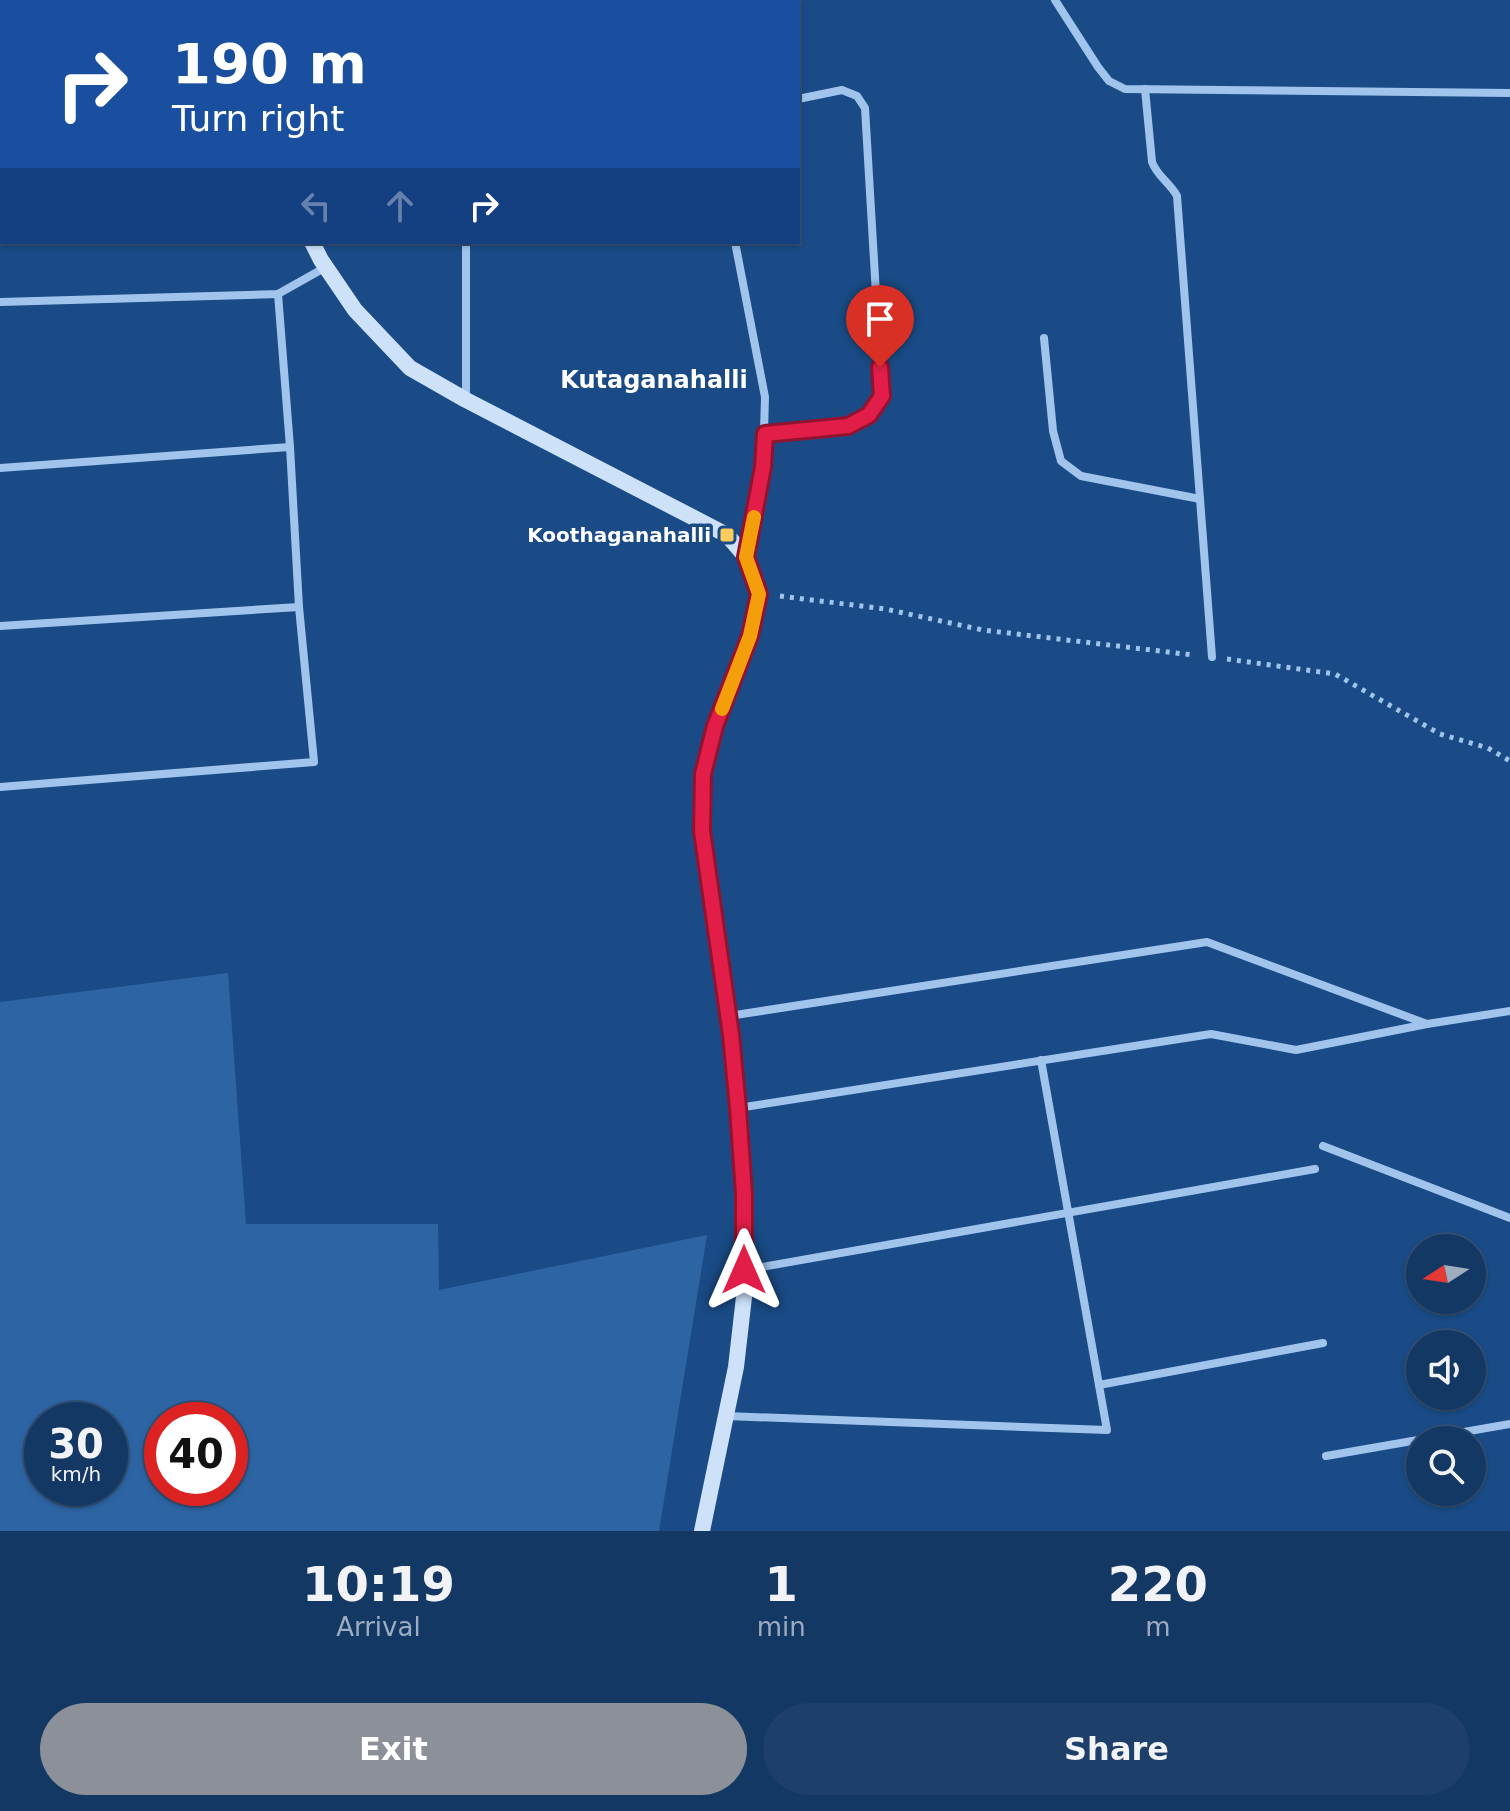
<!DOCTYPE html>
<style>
body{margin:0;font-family:"DejaVu Sans",sans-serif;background:#1d3f6a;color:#f1f3f6;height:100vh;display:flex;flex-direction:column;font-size:30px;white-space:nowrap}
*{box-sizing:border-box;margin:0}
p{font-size:26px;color:#9dacbf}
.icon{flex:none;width:44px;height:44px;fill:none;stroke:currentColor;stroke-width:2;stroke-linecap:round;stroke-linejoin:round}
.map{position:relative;height:1531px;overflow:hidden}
.side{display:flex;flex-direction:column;background:#143864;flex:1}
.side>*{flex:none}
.top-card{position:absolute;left:0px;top:0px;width:800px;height:244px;box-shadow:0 2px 6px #0004,0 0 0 2px #335278;background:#1a4fa0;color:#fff;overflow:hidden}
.needle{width:52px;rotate:258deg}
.buttons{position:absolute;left:1406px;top:1234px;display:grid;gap:16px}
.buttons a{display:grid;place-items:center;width:80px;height:80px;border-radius:50%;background:#143864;box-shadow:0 2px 6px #0004,0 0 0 2px #335278;font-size:40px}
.speed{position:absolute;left:24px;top:1402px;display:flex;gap:16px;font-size:40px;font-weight:700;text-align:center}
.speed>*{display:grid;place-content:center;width:104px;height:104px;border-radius:50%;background:#143864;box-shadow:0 2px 6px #0004,0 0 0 2px #335278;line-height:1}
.speed small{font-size:20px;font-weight:400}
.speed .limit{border:12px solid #d22;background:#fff;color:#111}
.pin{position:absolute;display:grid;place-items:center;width:68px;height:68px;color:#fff;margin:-82px -34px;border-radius:50% 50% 50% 0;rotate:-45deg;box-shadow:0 0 8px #0007}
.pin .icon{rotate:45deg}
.me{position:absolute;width:88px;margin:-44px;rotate:0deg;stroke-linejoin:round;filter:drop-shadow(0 0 6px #0008)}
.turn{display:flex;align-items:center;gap:28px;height:168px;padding:0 40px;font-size:36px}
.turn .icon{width:104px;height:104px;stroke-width:2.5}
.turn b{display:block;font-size:56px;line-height:68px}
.lanes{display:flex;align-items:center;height:76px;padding:0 40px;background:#0003;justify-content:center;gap:40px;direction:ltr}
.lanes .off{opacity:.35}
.eta{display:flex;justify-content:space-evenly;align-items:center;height:136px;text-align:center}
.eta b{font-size:48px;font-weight:700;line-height:56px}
.primary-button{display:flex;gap:16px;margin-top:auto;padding:16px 40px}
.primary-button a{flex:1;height:92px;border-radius:48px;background:#8c9099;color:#fff;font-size:32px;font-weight:700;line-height:92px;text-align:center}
.primary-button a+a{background:#1d3f6a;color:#f1f3f6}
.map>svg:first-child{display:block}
.green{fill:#2d65a4;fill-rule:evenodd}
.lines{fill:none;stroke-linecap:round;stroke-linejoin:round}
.path{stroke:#a1c4ec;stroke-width:5;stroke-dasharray:4 6;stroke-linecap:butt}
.street{stroke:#a1c4ec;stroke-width:8}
.secondary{stroke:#cde1f9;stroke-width:16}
.route-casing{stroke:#92132f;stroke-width:20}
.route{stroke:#e11d48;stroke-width:14}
.slow{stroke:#f59e0b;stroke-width:14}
.poi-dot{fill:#fecc5d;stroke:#1a4b86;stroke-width:3}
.labels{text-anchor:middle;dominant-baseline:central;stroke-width:7;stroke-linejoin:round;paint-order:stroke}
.poi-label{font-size:20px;font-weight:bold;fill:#fff;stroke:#1a4b86;text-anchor:end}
.quarter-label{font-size:24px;font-weight:bold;fill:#fff;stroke:#1a4b86}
</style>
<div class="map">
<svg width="1510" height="1531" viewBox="0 0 1510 1531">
<rect width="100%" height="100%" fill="#1a4b86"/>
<path class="green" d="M228,973l18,251h192l1,66 268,-55 -48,296h-659v-529zM42,1420h68v68h-68zM162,1420h68v68h-68z"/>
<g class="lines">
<g class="path">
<path d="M0,100h2"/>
<path d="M780,596l105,13 98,21 210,25"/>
<path d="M1227,659l108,15 105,60 48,14 22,13"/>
</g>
<g class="street">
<path d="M460,0v2"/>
<path d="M646,0l5,2"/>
<path d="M1055,0l43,67 11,14 16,8 385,4"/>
<path d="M1145,89l7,73c5,14 18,21 25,34l35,461"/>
<path d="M735,242l30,155 -2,70 -17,89"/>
<path d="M0,302l278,-8 48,-27"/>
<path d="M1044,338l9,93 8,30 20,15 119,23"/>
<path d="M466,399v-157"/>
<path d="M765,434l83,-8 21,-11 13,-19 -17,-288 -8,-12 -15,-6 -44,9"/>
<path d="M0,468l290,-21"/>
<path d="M0,626l299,-19"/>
<path d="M0,787l314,-25 -15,-155 -9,-160 -12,-153"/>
<path d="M729,1016l478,-74 220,82 83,-13"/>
<path d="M738,1108l473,-74 85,16 131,-26"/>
<path d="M1323,1146l187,72"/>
<path d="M745,1270l570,-101"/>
<path d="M1099,1385l224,-42"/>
<path d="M726,1416l381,14 -66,-370"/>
<path d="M1326,1456l184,-32"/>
</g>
<g class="secondary">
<path d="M244,0v2"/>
<path d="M312,242l9,18 34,50 55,58 56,32 261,135 19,22 13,37 -9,42 -35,90 -12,48 -1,57 29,204 13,159v103l-8,70 -34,164"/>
</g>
</g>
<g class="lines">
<defs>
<path id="route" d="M744,1270v-76l-6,-86 -7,-73 -29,-204 1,-57 12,-48 35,-90 9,-42 -13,-37 17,-90 2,-33 83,-8 21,-11 13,-19 -2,-29"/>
</defs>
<use href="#route" class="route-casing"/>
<use href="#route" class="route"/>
<path class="slow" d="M722,709l28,-73 9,-42 -13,-37 8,-40"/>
</g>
<rect class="poi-dot" x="719" y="527" width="16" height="16" rx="4"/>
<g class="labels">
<g class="poi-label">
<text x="711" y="535">Koothaganahalli</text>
</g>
<g class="quarter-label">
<text x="654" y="380">Kutaganahalli</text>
</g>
</g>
</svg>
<div class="buttons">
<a><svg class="needle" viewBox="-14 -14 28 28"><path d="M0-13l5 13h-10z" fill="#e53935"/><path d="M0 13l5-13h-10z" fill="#9dacbf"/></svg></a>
<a><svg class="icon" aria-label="sound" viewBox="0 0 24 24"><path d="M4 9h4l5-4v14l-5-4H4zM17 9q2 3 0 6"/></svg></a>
<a><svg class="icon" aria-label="search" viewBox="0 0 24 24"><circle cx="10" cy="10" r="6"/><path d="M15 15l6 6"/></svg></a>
</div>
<div class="speed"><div>30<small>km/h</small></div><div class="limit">40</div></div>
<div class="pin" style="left:880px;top:367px;background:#d93025"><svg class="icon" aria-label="arrive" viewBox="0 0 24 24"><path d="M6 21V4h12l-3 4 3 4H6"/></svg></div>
<svg class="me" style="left:744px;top:1270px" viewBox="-20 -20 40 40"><path d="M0-17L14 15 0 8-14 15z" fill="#e11d48" stroke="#fff" stroke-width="4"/></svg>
<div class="top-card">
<div class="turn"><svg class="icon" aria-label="right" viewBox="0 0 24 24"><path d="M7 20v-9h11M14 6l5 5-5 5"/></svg><div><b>190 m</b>Turn right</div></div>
<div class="lanes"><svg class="icon off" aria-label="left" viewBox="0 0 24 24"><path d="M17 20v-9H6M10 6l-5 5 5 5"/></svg><svg class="icon off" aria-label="ahead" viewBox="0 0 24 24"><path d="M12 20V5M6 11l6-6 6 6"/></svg><svg class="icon" aria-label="right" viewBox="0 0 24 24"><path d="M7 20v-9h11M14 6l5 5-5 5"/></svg></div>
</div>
</div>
<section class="side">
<div class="eta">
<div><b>10:19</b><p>Arrival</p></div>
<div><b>1</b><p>min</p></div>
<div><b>220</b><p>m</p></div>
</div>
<div class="primary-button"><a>Exit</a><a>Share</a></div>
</section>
